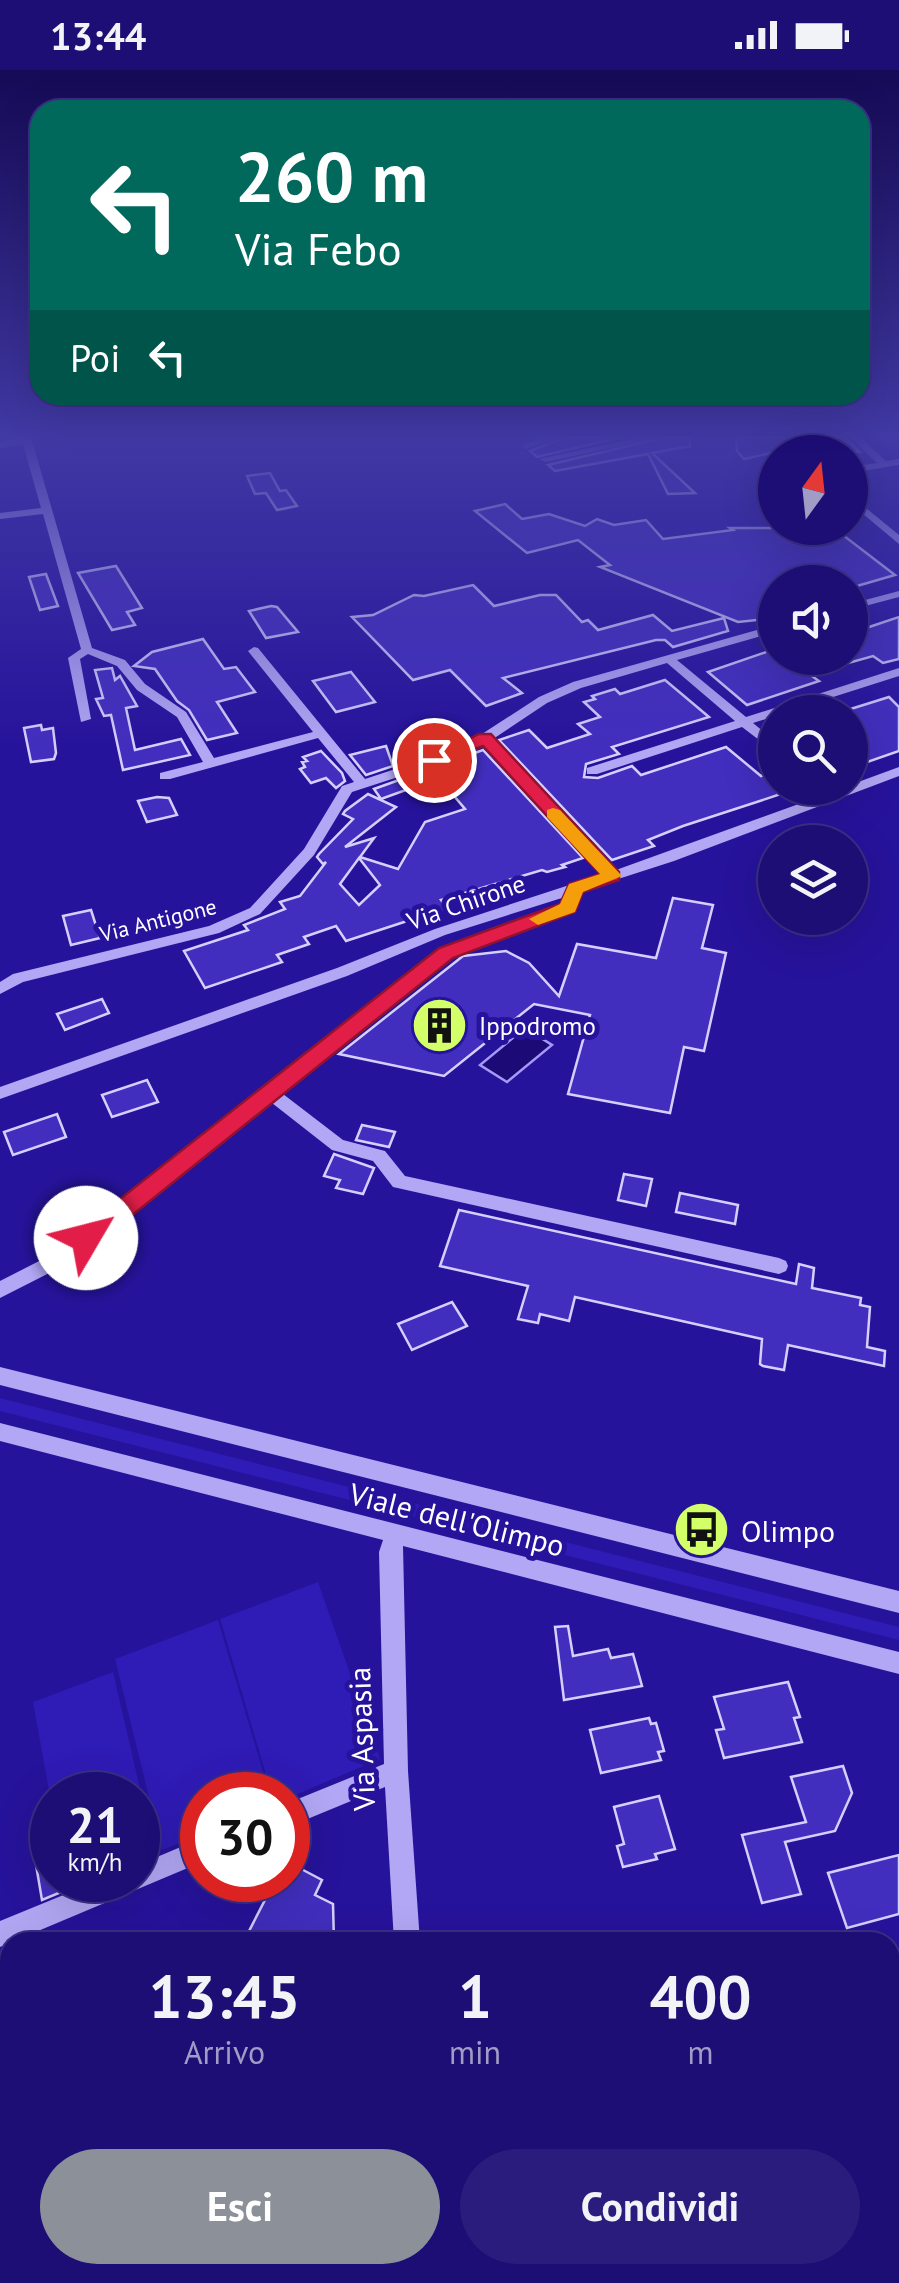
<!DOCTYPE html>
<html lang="it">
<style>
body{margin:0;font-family:"PT Sans",sans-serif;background:#291c7c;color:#f1f3f6;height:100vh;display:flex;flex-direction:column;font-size:38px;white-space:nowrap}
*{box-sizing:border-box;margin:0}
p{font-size:32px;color:#a09cc5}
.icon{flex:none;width:55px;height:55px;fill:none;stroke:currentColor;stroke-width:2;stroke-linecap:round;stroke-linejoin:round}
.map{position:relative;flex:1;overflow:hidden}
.details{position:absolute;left:0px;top:1862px;width:900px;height:352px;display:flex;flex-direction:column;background:#1c0e74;border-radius:30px 30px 0 0;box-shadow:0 10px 40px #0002,0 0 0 2px #3a2e86}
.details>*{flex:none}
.guide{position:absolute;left:30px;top:30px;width:840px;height:305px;border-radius:30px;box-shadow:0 10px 40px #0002,0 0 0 2px #3a2e86;background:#00695c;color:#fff;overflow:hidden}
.needle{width:65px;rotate:15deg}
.buttons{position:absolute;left:758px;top:365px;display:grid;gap:20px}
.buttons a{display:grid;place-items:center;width:110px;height:110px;border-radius:50%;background:#1c0e74;box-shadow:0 10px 40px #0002,0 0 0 2px #3a2e86;font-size:50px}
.speed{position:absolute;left:30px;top:1702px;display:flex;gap:20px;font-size:50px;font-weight:700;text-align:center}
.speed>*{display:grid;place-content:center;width:130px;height:130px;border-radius:50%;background:#1c0e74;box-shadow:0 10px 40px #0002,0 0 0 2px #3a2e86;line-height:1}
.speed small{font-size:25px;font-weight:400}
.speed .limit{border:15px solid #d22;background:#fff;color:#111}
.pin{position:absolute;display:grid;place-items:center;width:85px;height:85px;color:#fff;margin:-42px;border:5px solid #fff;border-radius:50%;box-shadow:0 2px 10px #0007}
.me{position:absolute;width:110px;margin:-55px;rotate:53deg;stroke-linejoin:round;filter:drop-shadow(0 0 8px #0008)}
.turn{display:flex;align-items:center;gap:35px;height:210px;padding:0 40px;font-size:45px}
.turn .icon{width:130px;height:130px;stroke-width:2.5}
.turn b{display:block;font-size:70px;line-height:85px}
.then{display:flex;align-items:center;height:95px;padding:0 40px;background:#0003;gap:20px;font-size:38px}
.eta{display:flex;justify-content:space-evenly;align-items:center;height:170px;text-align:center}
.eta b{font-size:60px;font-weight:700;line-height:70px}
.button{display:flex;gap:20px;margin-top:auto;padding:20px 40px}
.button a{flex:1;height:115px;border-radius:60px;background:#8c9099;color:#fff;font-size:40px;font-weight:700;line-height:115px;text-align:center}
.button a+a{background:#291c7c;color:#f1f3f6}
.status{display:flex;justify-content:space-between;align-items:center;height:70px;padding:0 50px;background:#1c0e74;direction:ltr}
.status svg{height:28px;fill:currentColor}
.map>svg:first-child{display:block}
.green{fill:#2f1bb5}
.water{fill:#1c0b77;stroke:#a499f7;stroke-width:2.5}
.building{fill:#412ebe;stroke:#d5cffd;stroke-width:2.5;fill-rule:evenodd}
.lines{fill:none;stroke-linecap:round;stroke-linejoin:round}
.minor{fill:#b1a7f4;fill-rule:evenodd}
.route{fill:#e11d48;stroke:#92132f;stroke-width:2.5}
.slow{fill:#f59e0b}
.labels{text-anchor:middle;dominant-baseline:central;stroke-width:10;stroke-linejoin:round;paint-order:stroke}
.far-street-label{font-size:22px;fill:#fff;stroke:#26139b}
.street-label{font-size:25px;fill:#fff;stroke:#26139b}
.poi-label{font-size:25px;fill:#fff;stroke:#26139b;text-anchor:start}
.near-street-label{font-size:30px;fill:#fff;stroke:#26139b}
.near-poi-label{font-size:30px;fill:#fff;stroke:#26139b;text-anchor:start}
</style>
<div class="status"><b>13:44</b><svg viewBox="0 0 49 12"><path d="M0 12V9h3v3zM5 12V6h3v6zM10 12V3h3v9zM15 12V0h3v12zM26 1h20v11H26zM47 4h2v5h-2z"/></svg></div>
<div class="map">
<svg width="899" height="2213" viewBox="0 0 899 2213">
<rect width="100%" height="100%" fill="#26139b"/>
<g class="green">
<path d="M0,1328l899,229v13l-899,-229z"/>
<path d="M318,1512l62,177 -92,39 -16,-3 -52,-176z"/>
<path d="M218,1550l52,175h-68v39l-40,16 -47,-191z"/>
<path d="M113,1602l31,134 -6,2v-13h-86v12l-19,-105z"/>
</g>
<path class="water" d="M525,958l27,17 -45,37 -27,-17z"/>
<g class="building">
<path d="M566,367h56l-85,20 -7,-6z"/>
<path d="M666,367h24v9l-38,7 43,40 -27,1 -20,-40 -93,17 -7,-6z"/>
<path d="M736,367h47l17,15h-25l-31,7 -7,-8z"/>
<path d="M804,367h41l15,15h-42z"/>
<path d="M270,403l10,18 6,-1 11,16 -20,4 -11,-17 -11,1 -8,-18z"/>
<path d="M505,434l17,15 27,-5 36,12 12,-7 17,6 32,-5 17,19 70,-9 -3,-2h94l5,6 10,-2 56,43 -45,13v-6h-75v36l-37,4 -138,-55 10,-2 -32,-25 -51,13 -52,-42z"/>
<path d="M116,496l26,42 -15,4 8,13 -23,5 -34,-57z"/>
<path d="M46,504l12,32 -18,4 -11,-33z"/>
<path d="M473,515l21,21 46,-11h16l26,27 6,-2 10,10 55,-15 19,16 52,-13 4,13 -55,16 -8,-7h-9l-153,38 19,15 -36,13 -36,-36 -37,10 -61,-63 21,-2 41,-20 10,1z"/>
<path d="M271,536l6,1 21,25 -32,6 -17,-27z"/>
<path d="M899,547v42l-16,4 -10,-7 -64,18 10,7 -72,24 -39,-33 67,-23v9h74l1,3v-35l9,-3 7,5z"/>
<path d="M203,569l21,30 12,-2 19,25 -38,10 20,31 -30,7 -18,-30 -12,-9 -22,-32 -21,-3 18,-14z"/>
<path d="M112,598l3,12 5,-4 17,30 -11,2 9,42 46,-11 9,16 -67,15 -12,-55 -7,1 -8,-17 7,-1 -8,-28z"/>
<path d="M351,602l24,30 -39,10 -23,-31z"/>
<path d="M665,610l44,37 -97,30 7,7 -33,10 -2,13 14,1 34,-12 9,9 85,-28 35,29 14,-4 3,23 -95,31 -35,14 6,6 -42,14 -113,-120 30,-10 18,18 43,-14 -12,-10 22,-7 -16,-15 11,-3 -3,-3 23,-7 5,5z"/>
<path d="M889,627l10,10v44l-49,17v-56h-9z"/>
<path d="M41,655l1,5 11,-2 3,25 -2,6 -23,3 -7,-34z"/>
<path d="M386,676l7,20 -27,9 -16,-20z"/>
<path d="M483,680l100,108 -21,7 3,2 -18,5 -5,-2 -101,30 6,8 -101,33 -10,-15 -32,11 5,7 -32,11 5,7 -77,26 -21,-37 64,-21 -4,-5 41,-16 -5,-7 20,-6 26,-34 -3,2 -6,-7 2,-3 34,-35 -10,-5 2,-3 23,-17 28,13 -51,40 29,-9 -14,19 38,12 27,-47 40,-13 -26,-31 5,-9 -13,12 -50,18 -7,-10zM359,788l21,27 -21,20 -19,-21z"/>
<path d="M321,681l21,22 3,8 -9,7 -10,-10 -15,5 -11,-14 5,-2 -3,-5 5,-1 -4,-4z"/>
<path d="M157,727l12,1 8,17 -30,7 -9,-21z"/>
<path d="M673,828l40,7 -11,43 24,5 -22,98 -20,-4 -14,66 -102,-19 22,-79 -56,-11 -90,72 -105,-22 124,-98 43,-5 23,12 30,33 18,-52 79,14z"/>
<path d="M91,840l9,28 -29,7 -8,-29z"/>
<path d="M102,929l7,14 -44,17 -8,-16z"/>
<path d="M147,1010l11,22 -46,15 -10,-22z"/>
<path d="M57,1044l9,23 -53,18 -9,-23z"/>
<path d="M362,1055l33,7 -6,15 -33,-7z"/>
<path d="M334,1084l40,14 -11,26 -27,-6 4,-8 -16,-4z"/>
<path d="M624,1104l28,5 -6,27 -28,-6z"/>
<path d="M680,1123l58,12 -3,19 -59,-12z"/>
<path d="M459,1140l337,74 3,-20 15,4 -2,20 49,10 -1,7 10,2 -3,40 18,4 -1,15 -96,-21 -4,25 -21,-4 -3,-2 2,-25 -187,-42 -6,24 -29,-7 -2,9 -20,-4 10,-33 -88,-20z"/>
<path d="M452,1232l15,24 -55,24 -14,-26z"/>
<path d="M568,1556l5,30 35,-7 3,9 22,-4 9,32 -78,14 -9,-73z"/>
<path d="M788,1612l12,35 -6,1 8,24 -78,16 -8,-28 8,-1 -10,-32z"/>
<path d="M649,1648l2,6 5,-1 8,28 -6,1 3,8 -60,13 -11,-43z"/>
<path d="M843,1696l9,27 -17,38 -50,11 16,52 -39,9 -20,-68 64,-13 -15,-45z"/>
<path d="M659,1726l16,53 -20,5 2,5 -34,8 -6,-21 7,-2 -10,-37z"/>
<path d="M52,1775v35h38l-48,20 -8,-47z"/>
<path d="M899,1785v59l-52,14 -19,-55z"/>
<path d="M288,1792l34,18 -7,15 18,9 1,38h-79l-9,-5 22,-43 -4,-14h24z"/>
</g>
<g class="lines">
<g class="minor">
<path d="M21,367h10l61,211 33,12 20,24 41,28 28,46 99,-26 -65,-81 6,-4 4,1 107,131 97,-32 77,-50 34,-15 202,-57v7l-98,28 69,57 153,-49v8l-113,36h-11v4l-22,7 22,18v11l-33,-25 -145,47h-10v-6l148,-47 -68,-58 -86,25 -34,15 -54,36 123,131 227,-82h7v-3l49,-18v9l-225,85 -93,30 -8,20 -122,46 -168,137 60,46 42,11 20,25 374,82 7,3 2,5 -2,5 -7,3 -386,-87 -20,-26 -41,-11 -60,-47 -209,163 -63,32v-17l49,-25 150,-113 242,-194 121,-44 3,-8 -120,38 -98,41 -347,123v-12l337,-119 98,-39 168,-55 -119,-129 -12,8 -120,39 -38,63 -54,59 -41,19 -196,49 -23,12v-12l13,-8 196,-48 41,-18 54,-59 38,-63 12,-4 -36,-44 -148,41h-10v-6l43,-11 -26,-45 -40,-27 -20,-24 -29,-12 -8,5 11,60 -10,3 -13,-64 13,-9 -38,-135 -43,5v-6l41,-5 -18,-64 -23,4v-6z"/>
<path d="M543,367h16l-33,12 -5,-3z"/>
<path d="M641,367h21l-117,25 -5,-3z"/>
<path d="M787,367h11l17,15h-10z"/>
<path d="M849,367h11l26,24 13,-2v6l-49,8v-6l27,-4z"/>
<path d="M850,425l49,40v9l-49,-41z"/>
<path d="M899,521v6l-49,13v-6z"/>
<path d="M0,1297l899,224v22l-899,-228z"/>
<path d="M0,1353l899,229v22l-496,-128 5,225 12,171h-26l-9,-155 -97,40v-24l96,-39 -5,-212 4,-12 -383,-99z"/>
<path d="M202,1768v24l-202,85v-26l100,-41h38v-15z"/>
<path d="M412,2205h30l1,8h-30z"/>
</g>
</g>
<linearGradient id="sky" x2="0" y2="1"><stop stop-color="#150a55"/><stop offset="0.54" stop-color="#4139a4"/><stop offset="1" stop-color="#4139a4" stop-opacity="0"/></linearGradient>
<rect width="899" height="677" fill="url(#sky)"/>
<path class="route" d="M479,664h12l128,138v8l-36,12 -8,20 -122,46 -358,287h-17l-4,-7 4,-6 361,-284 121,-44 9,-20 31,-10 -117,-128 -49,19 -8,-5z"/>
<path class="slow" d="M553,738l7,2 62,66 -39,16 -8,20 -37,13 -9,-6 31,-15 9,-20 31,-10 -53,-57v-7z"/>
<defs>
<symbol id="building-disc" viewBox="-11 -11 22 22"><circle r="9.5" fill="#d3ff69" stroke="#26139b"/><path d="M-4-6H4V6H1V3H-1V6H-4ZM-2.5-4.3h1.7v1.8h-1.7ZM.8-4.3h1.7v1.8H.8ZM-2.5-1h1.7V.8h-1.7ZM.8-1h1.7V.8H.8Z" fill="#111"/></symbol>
<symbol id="bus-disc" viewBox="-11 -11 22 22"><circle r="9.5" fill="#d3ff69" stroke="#26139b"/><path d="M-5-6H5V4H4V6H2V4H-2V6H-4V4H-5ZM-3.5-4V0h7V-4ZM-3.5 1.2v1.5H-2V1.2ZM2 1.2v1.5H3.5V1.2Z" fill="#111"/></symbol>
</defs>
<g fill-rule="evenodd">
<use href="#building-disc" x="408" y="924" width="63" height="63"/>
<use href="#bus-disc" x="670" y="1428" width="63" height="63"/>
</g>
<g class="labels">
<g class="far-street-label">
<text transform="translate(158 850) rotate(-14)">Via Antigone</text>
</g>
<g class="street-label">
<text transform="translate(466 832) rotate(-19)">Via Chirone</text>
</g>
<g class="poi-label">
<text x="479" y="956">Ippodromo</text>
</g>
<g class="near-street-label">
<text transform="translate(457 1449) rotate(14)">Viale dell'Olimpo</text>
<text transform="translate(361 1669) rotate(-92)">Via Aspasia</text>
</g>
<g class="near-poi-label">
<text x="741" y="1460">Olimpo</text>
</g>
</g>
</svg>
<div class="buttons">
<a><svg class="needle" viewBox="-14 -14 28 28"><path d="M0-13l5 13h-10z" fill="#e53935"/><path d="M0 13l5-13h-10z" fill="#a09cc5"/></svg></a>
<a><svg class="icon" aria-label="sound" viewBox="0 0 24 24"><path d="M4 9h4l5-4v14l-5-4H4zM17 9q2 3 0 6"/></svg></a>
<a><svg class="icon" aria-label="search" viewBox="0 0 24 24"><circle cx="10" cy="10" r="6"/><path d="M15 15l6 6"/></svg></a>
<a><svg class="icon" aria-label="layers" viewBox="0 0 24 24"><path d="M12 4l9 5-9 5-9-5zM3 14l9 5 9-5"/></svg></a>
</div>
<div class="speed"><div>21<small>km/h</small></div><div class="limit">30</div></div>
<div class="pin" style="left:434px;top:690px;background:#d93025"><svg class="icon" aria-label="arrive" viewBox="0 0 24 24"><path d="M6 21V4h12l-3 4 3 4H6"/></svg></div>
<svg class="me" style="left:86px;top:1168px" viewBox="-20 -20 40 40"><circle r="19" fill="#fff"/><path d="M0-13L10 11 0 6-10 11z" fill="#e11d48"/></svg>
<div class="guide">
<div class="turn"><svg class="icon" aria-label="left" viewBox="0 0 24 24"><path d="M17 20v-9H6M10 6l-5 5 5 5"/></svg><div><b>260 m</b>Via Febo</div></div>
<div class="then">Poi<svg class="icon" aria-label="left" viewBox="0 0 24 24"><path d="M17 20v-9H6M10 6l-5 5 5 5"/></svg></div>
</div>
<section class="details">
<div class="eta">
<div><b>13:45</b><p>Arrivo</p></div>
<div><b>1</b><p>min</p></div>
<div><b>400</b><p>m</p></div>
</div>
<div class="button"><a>Esci</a><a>Condividi</a></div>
</section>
</div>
